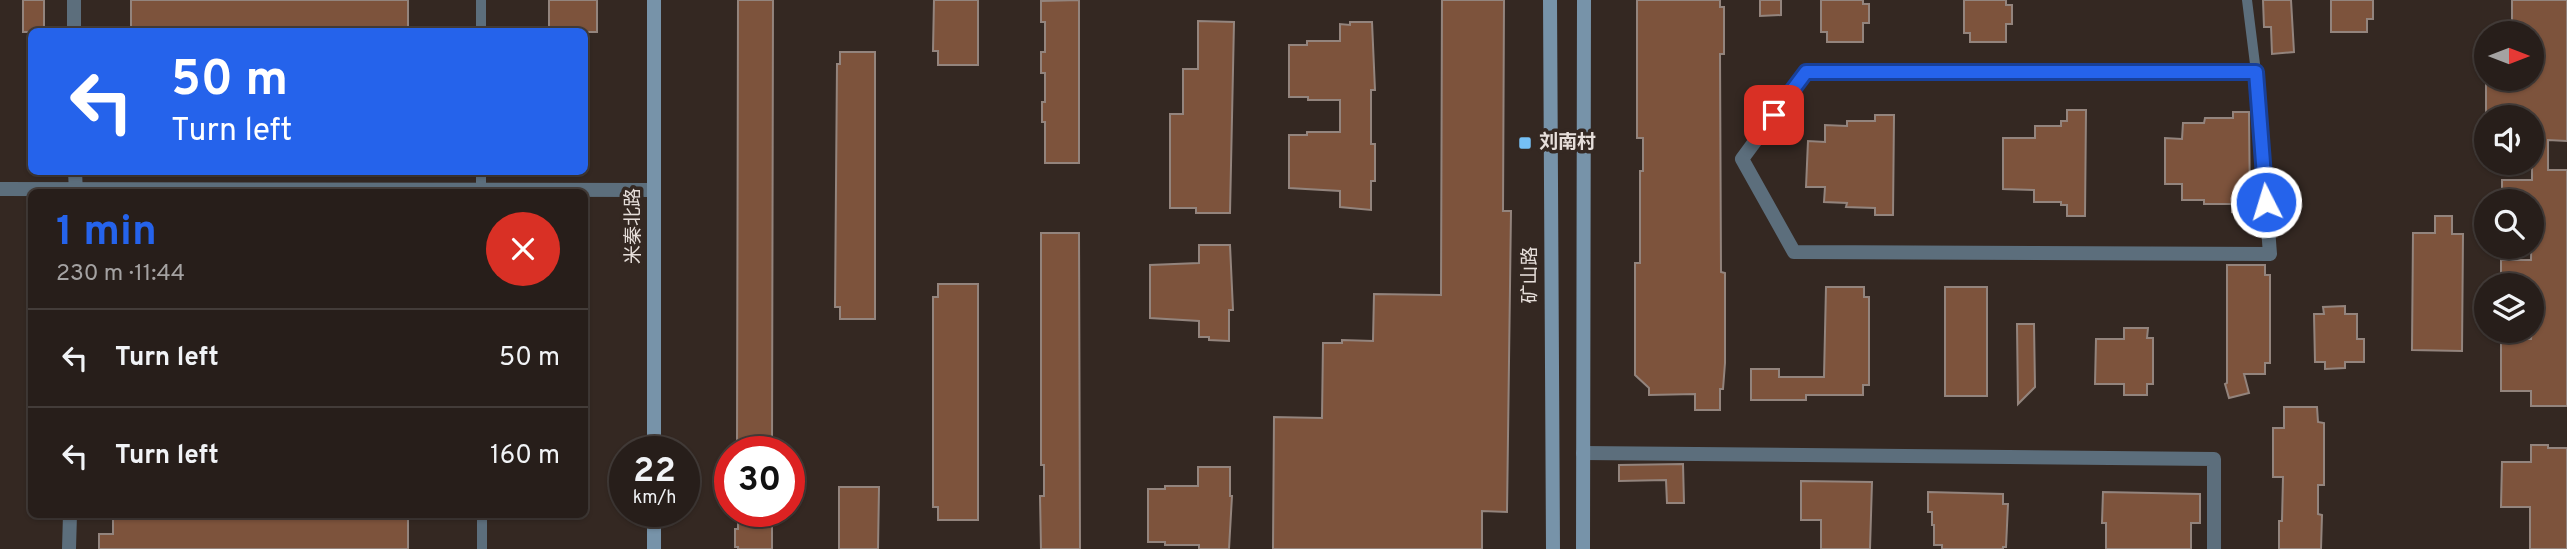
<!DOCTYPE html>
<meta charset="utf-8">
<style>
body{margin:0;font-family:Overpass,"Noto Sans SC",sans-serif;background:#2f2723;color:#f1f3f6;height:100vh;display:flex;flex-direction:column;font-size:26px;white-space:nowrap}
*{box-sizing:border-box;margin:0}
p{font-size:23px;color:#a4a2a2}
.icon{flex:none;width:38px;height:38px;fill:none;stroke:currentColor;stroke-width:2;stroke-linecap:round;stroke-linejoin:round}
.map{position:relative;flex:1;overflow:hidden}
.side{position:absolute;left:28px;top:189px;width:560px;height:329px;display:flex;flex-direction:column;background:#271e1a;border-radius:10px;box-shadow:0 2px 5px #0004,0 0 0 2px #433c39}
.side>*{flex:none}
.hud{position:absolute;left:28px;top:28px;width:560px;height:147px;border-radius:10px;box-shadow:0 2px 5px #0004,0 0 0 2px #433c39;background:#2563eb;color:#fff;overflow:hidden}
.needle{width:46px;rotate:90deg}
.fabs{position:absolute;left:2474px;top:21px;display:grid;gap:14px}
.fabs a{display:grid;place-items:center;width:70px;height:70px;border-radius:50%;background:#271e1a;box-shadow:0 2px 5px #0004,0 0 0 2px #433c39;font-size:35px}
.speed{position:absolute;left:609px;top:436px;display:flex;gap:14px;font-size:35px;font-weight:700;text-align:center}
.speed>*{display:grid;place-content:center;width:91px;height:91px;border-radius:50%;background:#271e1a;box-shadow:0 2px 5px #0004,0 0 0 2px #433c39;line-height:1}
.speed small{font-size:18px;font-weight:400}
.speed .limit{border:10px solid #d22;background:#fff;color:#111}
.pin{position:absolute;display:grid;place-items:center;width:60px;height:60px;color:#fff;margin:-30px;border-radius:14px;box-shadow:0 4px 10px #0006}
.me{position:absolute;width:77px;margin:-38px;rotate:355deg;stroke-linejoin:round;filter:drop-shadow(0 0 5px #0008)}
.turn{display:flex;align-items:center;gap:24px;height:147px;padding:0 28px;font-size:32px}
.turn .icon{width:91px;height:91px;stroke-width:2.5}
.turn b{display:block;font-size:49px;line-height:60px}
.round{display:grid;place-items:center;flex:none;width:74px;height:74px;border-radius:37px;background:#2f2723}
.overview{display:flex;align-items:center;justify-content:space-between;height:119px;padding:0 28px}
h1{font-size:42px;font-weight:700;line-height:52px;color:#2563eb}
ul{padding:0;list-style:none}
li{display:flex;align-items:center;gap:21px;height:98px;padding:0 28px;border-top:2px solid #433c39}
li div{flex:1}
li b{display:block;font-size:26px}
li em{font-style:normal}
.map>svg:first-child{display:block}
.building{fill:#7d533c;stroke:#93847d;stroke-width:2}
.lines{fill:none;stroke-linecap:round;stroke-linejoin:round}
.lane{stroke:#5c6e7c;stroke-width:10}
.street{stroke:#5c6e7c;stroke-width:14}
.secondary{stroke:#7793a9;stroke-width:14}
.route-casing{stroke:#184099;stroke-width:18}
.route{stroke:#2563eb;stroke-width:12}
.poi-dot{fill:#75c0f6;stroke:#342822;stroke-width:2.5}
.labels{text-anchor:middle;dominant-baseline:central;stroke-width:7;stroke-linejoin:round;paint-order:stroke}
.poi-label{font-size:19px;font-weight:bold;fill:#e6deda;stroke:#342822;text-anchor:start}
.street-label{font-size:19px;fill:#e6deda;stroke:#342822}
</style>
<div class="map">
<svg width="2567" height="549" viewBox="0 0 2567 549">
<rect width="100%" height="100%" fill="#342822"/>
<g class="building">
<rect x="23" y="0" width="21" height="32"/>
<rect x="131" y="0" width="277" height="32"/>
<rect x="549" y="0" width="48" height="32"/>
<path d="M738,0h35l-1,452h-35z"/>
<path d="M934,0h44v65h-40v-14h-5z"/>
<path d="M1079,0v163h-34v-41h-3v-20h3v-29h-4v-21h4v-30h-4v-21z"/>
<path d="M1442,0h62l-1,211h8l-4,301 -25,-1v38h-209l1,-132 48,1 1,-75h19v-3l31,1 1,-47 67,1z"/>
<path d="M1637,0h83v7h4v47h-4l1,218 4,1v90l-2,26h-3v21h-25v-16l-46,1v-7l-14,-13v-112h5v-92h3v-33h-6z"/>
<path d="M1760,0h21v15l-21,1z"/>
<path d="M1821,0h42v4h6v19h-6v19h-36v-10h-6z"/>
<path d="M1964,0h42v5h6v19h-6v18h-36v-9h-6z"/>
<path d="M2263,0h28l3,52 -22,2 -1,-27h-7z"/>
<path d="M2331,0h42v19h-6v13h-36z"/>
<path d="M2512,0h55v141l-19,-1v30h19v236h-36v-15h-30v-52h30l1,-8v-46h-31v-25h30l1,-59h-30v-21h30v-63h-22v-5h-24v-33h46v-46h-20z"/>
<path d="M1198,21l36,1 -4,191h-34v-5h-26v-94h13v-45h15z"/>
<path d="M1350,22h22l3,68h-4v54h4v37h-4v29l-31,-3v-16l-51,-3v-53h18v-3h33v-32h-32v-3h-19v-52h18v-4h33v-17l10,1z"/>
<path d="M840,52h35v267h-35v-12h-5l2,-243h3z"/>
<path d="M2067,110h19l-1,106h-18v-11h-6v-3h-27v-12l-31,-1v-51h32v-12h26v-5h6z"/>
<path d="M2233,112h16l1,100h-18v-8h-28v-4h-22v-16h-17v-46l17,1 1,-16h21l1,-5h28z"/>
<path d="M1875,115h19l-1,100h-18v-7l-29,-1 1,-4 -23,-1 1,-15h-19l2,-46 17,1v-17l22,1v-5h28z"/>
<path d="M2435,216h17v18h11l-1,117 -50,-1 1,-117h22z"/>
<path d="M1041,233h38l1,316h-39l-1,-53h4v-31h-3z"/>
<path d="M1199,245h31l3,65h-4v31l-20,-1v-3h-10v-16l-49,-3v-53l49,-2z"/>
<path d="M2227,265h38v10h5v88h-5v11h-21l5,19 -20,5 -4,-14 2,-1z"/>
<path d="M938,284h40v236h-40v-13h-5v-210h5z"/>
<path d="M1826,287h38v10h5v88h-6v10h-57v5h-55v-31h28v8h45z"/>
<rect x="1945" y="287" width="42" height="109"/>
<path d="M2345,306v8h12v25h7v23h-19v6l-20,1v-7h-10l-1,-48h10l-1,-7z"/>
<path d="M2017,324h17l1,63 -17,17z"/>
<path d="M2124,328h24l-1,10h6v46h-6v11h-23v-11h-29l1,-45h28z"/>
<path d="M2284,407h33l1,15 6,1v62h-6v29l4,1 -1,34h-42v-28h3l1,-44h-10v-49h11z"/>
<path d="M2531,445h17v3h19v101h-37v-42h-29l1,-45h29z"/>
<path d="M1683,464l1,39h-17l-1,-23 -47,1v-16z"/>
<path d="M1198,467h32v29h2l-3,53h-30v-4h-34v-3h-17v-53h17v-3h33z"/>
<path d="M1801,481l71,1 -2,67h-49v-29h-20z"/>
<path d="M839,487h40l-1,62h-39z"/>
<path d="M1928,492l75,2v10h5l-2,43h-3v2h-61v-4h-8v-20h-2v-13h-4z"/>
<path d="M2103,492l97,2v29h-9v26h-85v-26h-4z"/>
<path d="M738,511h34v38h-34v-2h-3v-18h3z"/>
<path d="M113,514h295v35h-309v-15h14z"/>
</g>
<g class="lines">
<g class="lane">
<path d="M481,0v32"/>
<path d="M2247,0l9,72"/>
<path d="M481,172v20"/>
<path d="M482,514v35"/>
</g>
<g class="street">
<path d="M74,0v32"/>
<path d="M1806,72h450l14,182 -476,-2 -52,-93z"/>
<path d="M75,172l1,20"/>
<path d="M0,189l654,1"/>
<path d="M1583,453l631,6v90"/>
<path d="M69,549l1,-35"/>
</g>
<g class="secondary">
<path d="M654,0v452"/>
<path d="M1550,0l3,549"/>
<path d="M654,549v-38"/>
<path d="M1583,549l1,-549"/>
</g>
</g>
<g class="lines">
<defs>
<path id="route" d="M1774,115l32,-43h450l10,130"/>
</defs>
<use href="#route" class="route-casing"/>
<use href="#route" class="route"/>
</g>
<rect class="poi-dot" x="1518" y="136" width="14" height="14" rx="3.5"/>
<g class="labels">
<g class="poi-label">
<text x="1539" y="143">刘南村</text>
</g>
<g class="street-label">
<text transform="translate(634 226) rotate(-90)">米秦北路</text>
<text transform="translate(1531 275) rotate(-90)">矿山路</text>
</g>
</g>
</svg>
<div class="fabs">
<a><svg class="needle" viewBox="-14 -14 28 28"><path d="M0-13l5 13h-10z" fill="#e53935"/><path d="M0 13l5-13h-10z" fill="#a4a2a2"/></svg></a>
<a><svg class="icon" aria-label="sound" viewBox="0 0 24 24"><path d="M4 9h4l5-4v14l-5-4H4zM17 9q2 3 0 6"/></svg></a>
<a><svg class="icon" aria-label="search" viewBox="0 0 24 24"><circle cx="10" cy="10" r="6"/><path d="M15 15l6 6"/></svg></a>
<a><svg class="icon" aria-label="layers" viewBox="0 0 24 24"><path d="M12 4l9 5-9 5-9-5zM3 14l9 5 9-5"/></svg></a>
</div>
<div class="speed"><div>22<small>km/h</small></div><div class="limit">30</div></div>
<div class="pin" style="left:1774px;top:115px;background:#d93025"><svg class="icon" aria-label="arrive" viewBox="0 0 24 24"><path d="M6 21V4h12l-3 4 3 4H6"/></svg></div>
<svg class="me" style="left:2266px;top:202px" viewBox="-20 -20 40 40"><circle r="17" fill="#2563eb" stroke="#fff" stroke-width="3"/><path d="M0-11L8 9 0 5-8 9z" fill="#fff"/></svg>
<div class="hud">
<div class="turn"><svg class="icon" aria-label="left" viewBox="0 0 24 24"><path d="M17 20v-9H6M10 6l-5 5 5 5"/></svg><div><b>50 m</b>Turn left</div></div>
</div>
<section class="side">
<div class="overview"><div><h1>1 min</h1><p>230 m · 11:44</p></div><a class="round" style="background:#d93025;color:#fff"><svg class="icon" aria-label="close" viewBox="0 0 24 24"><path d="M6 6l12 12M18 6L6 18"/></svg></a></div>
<ul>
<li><svg class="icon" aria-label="left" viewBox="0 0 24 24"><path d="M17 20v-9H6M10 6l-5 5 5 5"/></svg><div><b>Turn left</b></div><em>50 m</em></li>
<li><svg class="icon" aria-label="left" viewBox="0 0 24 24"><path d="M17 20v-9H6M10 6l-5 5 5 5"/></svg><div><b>Turn left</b></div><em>160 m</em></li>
</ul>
</section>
</div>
